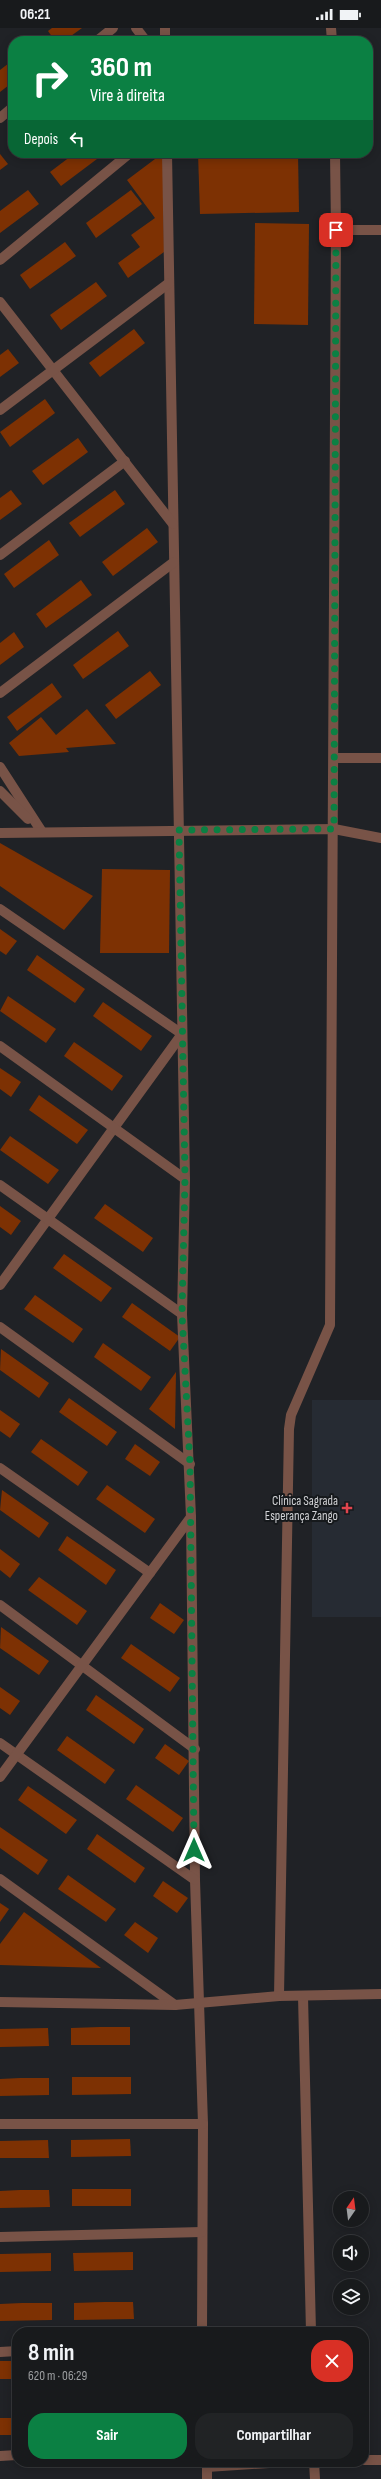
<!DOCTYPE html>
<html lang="pt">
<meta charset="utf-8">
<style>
body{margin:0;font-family:"Sofia Sans Condensed",sans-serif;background:#212325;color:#f1f3f6;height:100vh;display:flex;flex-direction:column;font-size:15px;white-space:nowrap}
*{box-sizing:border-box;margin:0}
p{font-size:13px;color:#9fa1a3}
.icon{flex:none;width:22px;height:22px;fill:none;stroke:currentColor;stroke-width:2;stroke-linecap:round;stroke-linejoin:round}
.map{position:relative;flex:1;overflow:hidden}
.sheet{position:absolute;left:12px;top:2299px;width:357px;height:140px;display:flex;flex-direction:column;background:#181a1c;border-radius:16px;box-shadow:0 2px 10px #0003,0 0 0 1px #36383b}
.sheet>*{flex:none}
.hud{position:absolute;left:8px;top:8px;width:365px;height:122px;border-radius:16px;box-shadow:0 2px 10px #0003,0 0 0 1px #36383b;background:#0b8043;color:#fff;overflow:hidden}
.needle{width:26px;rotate:14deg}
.fabs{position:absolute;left:333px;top:2163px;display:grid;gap:8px}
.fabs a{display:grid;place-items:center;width:36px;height:36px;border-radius:50%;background:#181a1c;box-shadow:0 2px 10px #0003,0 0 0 1px #36383b;font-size:20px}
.pin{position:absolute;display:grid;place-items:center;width:34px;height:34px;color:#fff;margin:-17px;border-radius:8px;box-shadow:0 2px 6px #0006}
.me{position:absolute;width:44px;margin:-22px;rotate:0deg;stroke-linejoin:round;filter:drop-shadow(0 0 3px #0008)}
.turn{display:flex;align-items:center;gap:14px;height:84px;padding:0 16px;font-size:18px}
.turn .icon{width:52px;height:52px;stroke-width:2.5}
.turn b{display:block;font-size:28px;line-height:34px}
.then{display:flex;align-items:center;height:38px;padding:0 16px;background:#0003;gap:8px;font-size:15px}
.round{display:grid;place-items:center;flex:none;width:42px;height:42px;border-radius:16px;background:#212325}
.summary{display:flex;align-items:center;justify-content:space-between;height:68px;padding:0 16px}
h1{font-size:24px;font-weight:700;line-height:30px}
.cta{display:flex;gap:8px;margin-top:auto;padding:8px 16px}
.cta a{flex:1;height:46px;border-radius:16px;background:#0b8043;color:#fff;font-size:16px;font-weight:700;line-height:46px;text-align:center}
.cta a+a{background:#212325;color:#f1f3f6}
.status{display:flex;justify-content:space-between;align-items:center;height:28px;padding:0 20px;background:#181a1c;direction:ltr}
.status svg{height:11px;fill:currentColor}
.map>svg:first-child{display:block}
.built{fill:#262b33}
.building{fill:#7d3103}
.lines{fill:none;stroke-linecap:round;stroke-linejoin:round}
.minor{stroke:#785347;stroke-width:10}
.route{stroke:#0b8043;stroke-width:7;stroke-dasharray:0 12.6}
.health-dot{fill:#e0444e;stroke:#16191c;stroke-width:1.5}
.labels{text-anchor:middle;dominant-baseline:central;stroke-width:4;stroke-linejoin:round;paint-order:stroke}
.poi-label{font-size:13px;fill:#d2d3d6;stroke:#16191c;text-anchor:end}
</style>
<div class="status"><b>06:21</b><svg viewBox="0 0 49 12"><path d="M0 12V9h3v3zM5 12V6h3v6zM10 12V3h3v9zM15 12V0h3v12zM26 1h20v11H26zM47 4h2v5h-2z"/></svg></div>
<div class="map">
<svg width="381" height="2451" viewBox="0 0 381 2451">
<rect width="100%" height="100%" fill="#202226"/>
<rect class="built" x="312" y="1372" width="69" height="217"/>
<g class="building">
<path d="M52,0h30l-18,13h-9l-7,-10z"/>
<path d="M13,32v22l-13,10v-22z"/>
<path d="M75,125h30l-44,33 -11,-14z"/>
<path d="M163,125l1,99 -36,26 -10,-15 22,-16 -9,-12 24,-17 -28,-38z"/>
<path d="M198,125h100l1,59 -99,2z"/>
<path d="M0,126l8,10 -8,6z"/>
<path d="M28,162l11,14 -39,29v-22z"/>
<path d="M131,162l11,14 -46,34 -10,-15z"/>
<path d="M255,195l54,1 -1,101 -54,-1z"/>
<path d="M65,214l11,14 -46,33 -10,-14z"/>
<path d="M96,254l11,14 -46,34 -11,-15z"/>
<path d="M134,301l11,14 -45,34 -11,-14z"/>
<path d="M8,321l11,14 -19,14v-22z"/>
<path d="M45,371l10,14 -45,34 -10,-15z"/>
<path d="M78,410l10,14 -45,33 -11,-14z"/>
<path d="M11,462l11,14 -22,16v-22z"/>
<path d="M115,462l10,14 -45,33 -11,-14z"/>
<path d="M147,500l11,14 -45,34 -11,-14z"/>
<path d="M49,512l10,15 -45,33 -10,-14z"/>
<path d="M81,552l11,15 -46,33 -10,-14z"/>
<path d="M118,603l11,15 -46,33 -10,-14z"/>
<path d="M14,604l10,15 -24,18v-22z"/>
<path d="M150,643l11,14 -45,34 -11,-14z"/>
<path d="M52,655l10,14 -45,34 -10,-14z"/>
<path d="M87,681l29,35 -50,4 3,4 -50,4 -10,-13 32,-26 15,18z"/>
<path d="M0,815l93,53 -29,34 -64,-44z"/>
<path d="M102,841l68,1 -1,83h-69z"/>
<path d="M0,901l17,12 -11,14 -6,-4z"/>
<path d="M37,927l48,34 -10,14 -48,-33z"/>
<path d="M8,968l48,33 -10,14 -46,-32z"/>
<path d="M103,974l49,34 -11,15 -48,-35z"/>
<path d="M74,1014l49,34 -11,15 -48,-35z"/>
<path d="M0,1040l21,14 -10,15 -11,-8z"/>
<path d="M39,1067l49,35 -11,14 -48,-34z"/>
<path d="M10,1108l49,34 -11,14 -48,-34z"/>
<path d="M105,1176l48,34 -10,14 -49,-34z"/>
<path d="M0,1178l21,15 -10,14 -11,-8z"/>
<path d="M64,1226l48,34 -11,14 -48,-34z"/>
<path d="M35,1267l48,34 -10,14 -49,-34z"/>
<path d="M132,1275l48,34 -10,14 -48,-34z"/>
<path d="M103,1315l48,34 -10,14 -47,-34z"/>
<path d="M1,1321l48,34 -10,15 -39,-28z"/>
<path d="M176,1344l-1,57 -26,-20z"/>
<path d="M69,1370l48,34 -10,14 -48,-34z"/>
<path d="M0,1382l20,14 -10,14 -10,-7z"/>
<path d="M41,1411l47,33 -10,14 -47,-34z"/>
<path d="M135,1416l25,18 -10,14 -25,-17z"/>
<path d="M107,1457l48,34 -10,14 -49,-34z"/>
<path d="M2,1462l47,33 -10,15 -39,-28z"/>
<path d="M67,1508l49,34 -10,15 -48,-35z"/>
<path d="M0,1521l20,15 -10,14 -10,-8z"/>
<path d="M39,1549l48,34 -10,14 -49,-35z"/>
<path d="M160,1575l24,17 -10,14 -24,-16z"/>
<path d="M1,1599l48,34 -10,14 -39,-27z"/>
<path d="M131,1616l49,34 -10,14 -49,-34z"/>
<path d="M0,1659l20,14 -10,14 -10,-7z"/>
<path d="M96,1667l48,34 -10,15 -48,-34z"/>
<path d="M67,1708l48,34 -10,14 -48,-34z"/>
<path d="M165,1716l24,17 -10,14 -24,-17z"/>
<path d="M136,1757l47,33 -10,14 -47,-33z"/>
<path d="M28,1758l49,34 -11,14 -48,-34z"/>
<path d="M0,1799l48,33 -10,15 -38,-27z"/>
<path d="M97,1806l48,34 -10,15 -48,-34z"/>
<path d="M68,1847l48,34 -10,13 -48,-33z"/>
<path d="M163,1853l25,17 -11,15 -24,-17z"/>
<path d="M0,1875l9,6 -9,13z"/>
<path d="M24,1884l77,56 -101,-3v-21z"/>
<path d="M135,1894l23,16 -10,15 -24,-18z"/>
<path d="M100,1999h30v18h-59v-17z"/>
<path d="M48,2000l1,18 -49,1v-18z"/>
<path d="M72,2049h59v17l-59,1z"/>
<path d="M20,2050h29v17l-49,1v-17z"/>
<path d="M130,2111l1,17 -60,1v-17z"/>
<path d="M48,2112l1,18h-49v-17z"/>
<rect x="72" y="2161" width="59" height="17"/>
<path d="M20,2162h29l1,17 -50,1v-17z"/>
<path d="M133,2224v18l-59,1 -1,-18z"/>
<path d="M51,2225v18l-51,1v-18z"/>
<path d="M104,2274h29l1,17 -60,1v-17z"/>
<path d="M22,2275h30v17l-52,1v-17z"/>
<rect x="0" y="2333" width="17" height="18"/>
<rect x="0" y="2390" width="17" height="17"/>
</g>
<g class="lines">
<g class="minor">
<path d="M136,0l10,13"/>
<path d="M165,0v13"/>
<path d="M331,0l1,13"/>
<path d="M97,13l16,-13"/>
<path d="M0,90l13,-11"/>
<path d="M167,125l18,1026 -3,135 9,203 4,363 8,244 -1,208"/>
<path d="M335,125l1,77h45"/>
<path d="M0,232l130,-107"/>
<path d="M0,274l173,222"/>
<path d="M0,382l169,-127"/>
<path d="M0,527l125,-94"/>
<path d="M0,665l174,-131"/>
<path d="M335,730h46"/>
<path d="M0,739l42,65"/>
<path d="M0,763l28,28"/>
<path d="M0,805l334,-4 47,9"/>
<path d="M0,881l182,125 -182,251"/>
<path d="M0,1018l185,133"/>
<path d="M0,1157l182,129"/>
<path d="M0,1299l190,137"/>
<path d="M0,1440l150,105"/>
<path d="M0,1577l195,144"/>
<path d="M0,1715l195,137"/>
<path d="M0,1749l191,-260"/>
<path d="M0,1851l175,126"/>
<path d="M279,1968l10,-567 2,-14 39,-90 6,-1095"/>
<path d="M303,1968l8,336"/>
<path d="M0,1974l175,3 104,-9 102,-2"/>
<path d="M0,2096h203"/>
<path d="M0,2209l202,-5"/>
<path d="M0,2324l17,-1"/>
<path d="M0,2428l17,-1"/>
<path d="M364,2432h17"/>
<path d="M207,2434v17"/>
<path d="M314,2434l1,17"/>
<path d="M207,2439l77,-5"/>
</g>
</g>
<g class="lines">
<path class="route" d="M194,1822l-4,-386 -8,-150 3,-136 -6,-348 155,-1 2,-599"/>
</g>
<path class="health-dot" d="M345 1474h4v4h4v4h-4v4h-4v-4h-4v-4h4z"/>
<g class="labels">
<g class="poi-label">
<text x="338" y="1473">Clínica Sagrada<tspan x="338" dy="15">Esperança Zango</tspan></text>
</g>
</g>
</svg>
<div class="fabs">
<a><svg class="needle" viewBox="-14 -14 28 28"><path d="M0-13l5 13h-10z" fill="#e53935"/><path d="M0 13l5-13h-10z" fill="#9fa1a3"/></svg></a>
<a><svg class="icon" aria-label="sound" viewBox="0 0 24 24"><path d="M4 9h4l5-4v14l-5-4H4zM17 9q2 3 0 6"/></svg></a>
<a><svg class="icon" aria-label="layers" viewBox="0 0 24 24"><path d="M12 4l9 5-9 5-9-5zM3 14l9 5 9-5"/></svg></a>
</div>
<div class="pin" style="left:336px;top:202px;background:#d93025"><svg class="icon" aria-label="arrive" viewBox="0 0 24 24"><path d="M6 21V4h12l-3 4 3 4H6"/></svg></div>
<svg class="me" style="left:194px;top:1822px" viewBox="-20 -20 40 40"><path d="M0-17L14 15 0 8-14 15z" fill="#0b8043" stroke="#fff" stroke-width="4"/></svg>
<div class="hud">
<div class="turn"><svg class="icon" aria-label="right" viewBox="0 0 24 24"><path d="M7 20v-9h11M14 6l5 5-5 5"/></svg><div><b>360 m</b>Vire à direita</div></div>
<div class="then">Depois<svg class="icon" aria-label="left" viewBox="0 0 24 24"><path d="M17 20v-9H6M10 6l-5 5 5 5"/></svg></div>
</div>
<section class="sheet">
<div class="summary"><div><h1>8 min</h1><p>620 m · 06:29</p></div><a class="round" style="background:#d93025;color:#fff"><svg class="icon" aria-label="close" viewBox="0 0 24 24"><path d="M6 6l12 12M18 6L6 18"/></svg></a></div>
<div class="cta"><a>Sair</a><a>Compartilhar</a></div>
</section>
</div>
